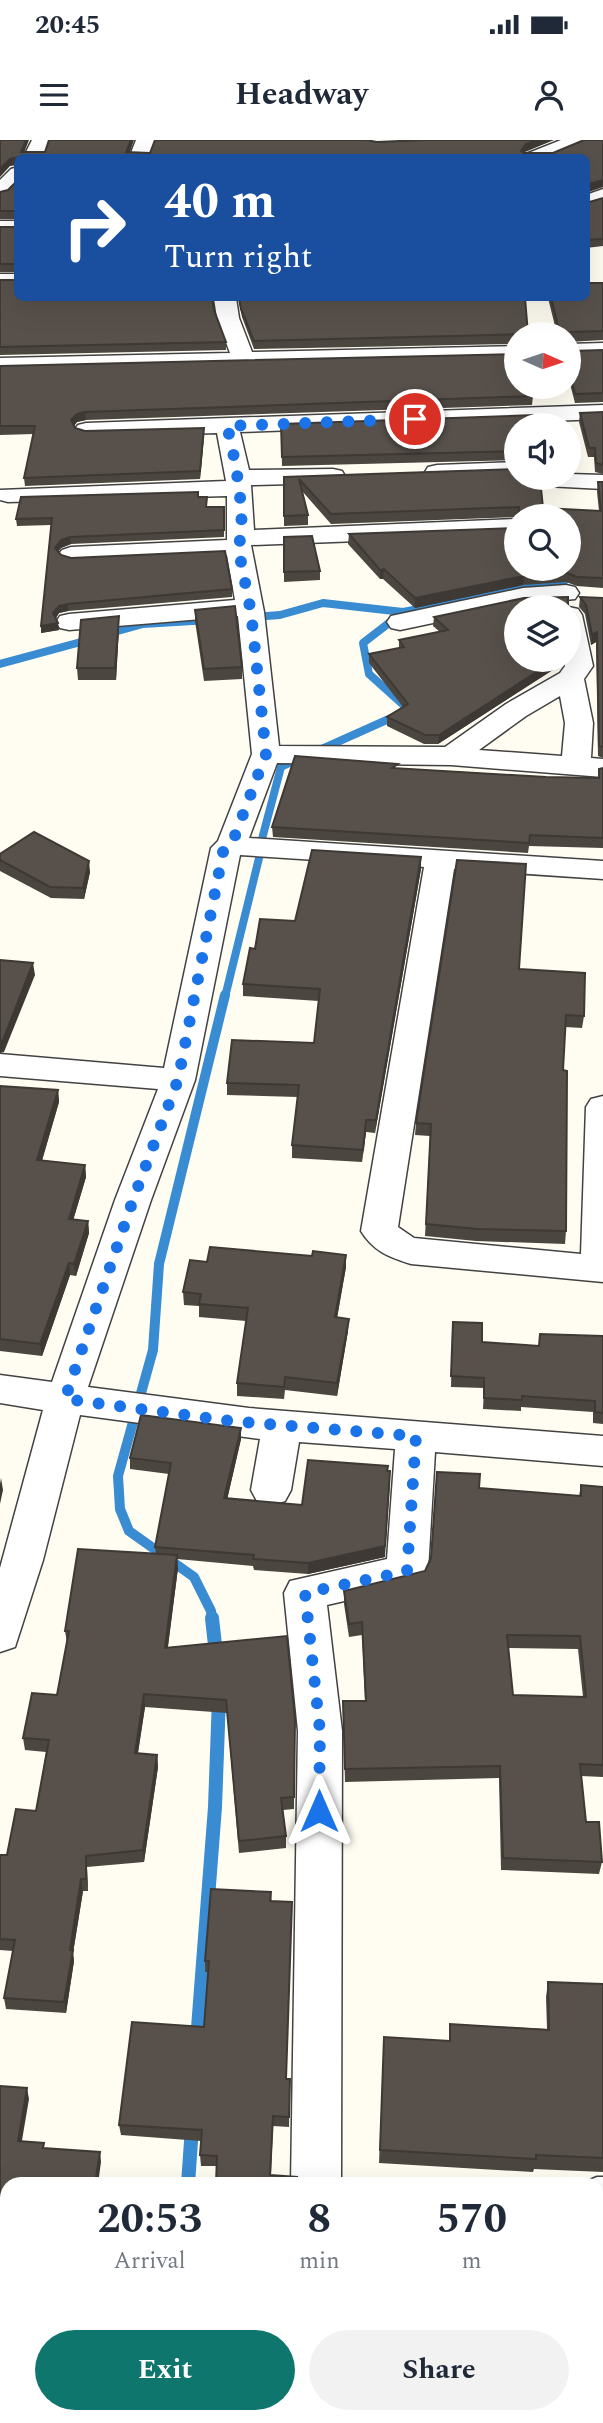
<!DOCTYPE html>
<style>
body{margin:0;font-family:Spectral,serif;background:#f2f2f3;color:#1f2937;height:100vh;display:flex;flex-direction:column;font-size:26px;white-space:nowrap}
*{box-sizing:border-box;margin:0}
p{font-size:23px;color:#747a83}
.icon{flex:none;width:38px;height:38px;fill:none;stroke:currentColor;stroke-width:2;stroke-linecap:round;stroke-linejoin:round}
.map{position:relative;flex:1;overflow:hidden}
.details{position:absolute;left:0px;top:2037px;width:604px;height:247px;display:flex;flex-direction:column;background:#fff;border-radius:21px 21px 0 0;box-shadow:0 7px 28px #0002}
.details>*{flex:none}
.banner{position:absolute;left:14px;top:14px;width:576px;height:147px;border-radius:10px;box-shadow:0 7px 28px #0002;background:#1a4fa0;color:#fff;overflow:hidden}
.needle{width:46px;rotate:93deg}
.controls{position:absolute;left:504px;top:182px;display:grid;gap:14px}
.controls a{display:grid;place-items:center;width:77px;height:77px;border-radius:50%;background:#fff;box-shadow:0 7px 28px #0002;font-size:35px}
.pin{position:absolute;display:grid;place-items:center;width:60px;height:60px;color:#fff;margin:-30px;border:4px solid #fff;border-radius:50%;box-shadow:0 2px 7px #0007}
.me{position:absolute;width:77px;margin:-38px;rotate:0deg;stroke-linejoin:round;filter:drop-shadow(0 0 5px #0008)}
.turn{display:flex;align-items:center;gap:24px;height:147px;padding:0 35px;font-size:32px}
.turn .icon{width:91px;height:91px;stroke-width:2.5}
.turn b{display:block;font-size:49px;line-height:60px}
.eta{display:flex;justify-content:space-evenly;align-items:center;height:119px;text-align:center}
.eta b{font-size:42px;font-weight:700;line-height:49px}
.primary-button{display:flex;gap:14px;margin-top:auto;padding:14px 35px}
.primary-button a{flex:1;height:80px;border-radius:42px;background:#0f766e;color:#fff;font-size:28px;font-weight:700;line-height:80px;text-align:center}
.primary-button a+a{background:#f2f2f3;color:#1f2937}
.status{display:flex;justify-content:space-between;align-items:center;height:49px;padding:0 35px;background:#fff;direction:ltr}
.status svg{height:19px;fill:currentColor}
header{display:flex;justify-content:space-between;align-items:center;height:91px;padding:0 35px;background:#fff;font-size:32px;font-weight:700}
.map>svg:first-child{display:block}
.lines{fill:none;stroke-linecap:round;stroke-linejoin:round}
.stream-far2{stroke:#398bd2;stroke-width:8}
.stream-far1{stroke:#398bd2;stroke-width:10}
.stream{stroke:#398bd2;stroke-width:14}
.minor-casing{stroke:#424242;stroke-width:3}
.minor{fill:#fff;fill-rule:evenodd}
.wall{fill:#4c4640;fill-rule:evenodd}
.shaded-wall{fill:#3e3934}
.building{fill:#58514b;stroke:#3e3934;stroke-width:2;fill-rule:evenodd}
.route{stroke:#1a73e8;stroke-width:12;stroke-dasharray:0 21.6}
</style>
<div class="status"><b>20:45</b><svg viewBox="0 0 49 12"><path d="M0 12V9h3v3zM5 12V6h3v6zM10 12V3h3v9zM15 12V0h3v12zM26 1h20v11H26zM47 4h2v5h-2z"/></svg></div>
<header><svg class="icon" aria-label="menu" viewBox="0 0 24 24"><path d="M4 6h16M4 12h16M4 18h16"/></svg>Headway<svg class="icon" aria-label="person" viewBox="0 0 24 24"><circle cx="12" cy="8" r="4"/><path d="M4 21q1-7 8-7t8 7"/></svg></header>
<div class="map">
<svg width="603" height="2283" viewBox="0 0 603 2283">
<rect width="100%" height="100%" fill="#fffdf2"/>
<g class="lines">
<g class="stream-far2">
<path d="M253,477l27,-2 43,-12 80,9 161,-31"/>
<path d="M107,494l36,-10 66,-4"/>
<path d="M0,524l92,-25"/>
<path d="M315,612l94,-42 -40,-36 -6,-31 35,-27"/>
<path d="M262,699l19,-72 19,-9"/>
<path d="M225,857l35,-143"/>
</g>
<path class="stream-far1" d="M212,1480l-1,-9 -17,-34 -65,-46 -9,-22 -2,-33 35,-126 6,-86 66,-269"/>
<g class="stream">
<path d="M212,1478l4,36"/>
<path d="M197,1901l18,-234 4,-109"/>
<path d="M188,2044l4,-57"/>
<path d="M238,2277l1,6"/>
</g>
<defs>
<g id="minor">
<path d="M32,0h20l-9,18h-20z"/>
<path d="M136,0h20l-7,18h-20z"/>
<path d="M352,0h72l2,3c-8,9 -66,6 -74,-3z"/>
<path d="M561,0h27l-3,4 -33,14h-29l3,-4z"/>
<path d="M18,27v18l-11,11 -7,2v-18l11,-11z"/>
<path d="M603,49v14l-17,6v-14z"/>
<rect x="0" y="81" width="18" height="12"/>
<rect x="0" y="134" width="18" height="12"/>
<path d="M214,158h22l3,20 13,34 264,-6v14l-516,12v-14l230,-5 -13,-35z"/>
<path d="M603,203v14l-34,1v-14z"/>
<path d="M603,265v14l-363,13 9,38 84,-1 9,2 3,5 -3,5 -9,2 -82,2 3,45 262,-11v16l-265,10 13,67 15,134 166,1 61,-43 54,-31 5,-7 -1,-6h5v-53l9,2 4,6 11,51 -9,13 9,44 -2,35 12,1v18l-152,-12 -174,-2 -28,75 354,23v18l-149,-10 -56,358 16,11 167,16 5,-147 5,-8 12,-3v186l-192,-18c-22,-7 -38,-13 -50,-33l63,-364 -184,-12 -45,225 -44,120 -63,187 161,21 354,28v30l-168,-14 -7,119 -6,12 -95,22 15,126 -1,453h-50l7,-453 -14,-138 6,-12 97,-22 8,-110 -96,-7 -8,48 -6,11 -14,5 -14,-5 -6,-11 9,-51 -180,-24 -37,145 -28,87 -15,5v-84l43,-158 -43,-7v-28l52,7 63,-182 43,-111 -158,-13v-22l164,14 47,-220 7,-7 34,-87 -14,-138 -169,14 -9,-2 -4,-6 4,-6 9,-2 166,-14 -8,-45 -156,8 -9,-3 -4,-5 4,-5 9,-3 156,-7v-44l-219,6 -8,-2v-10l226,-9 -9,-48 -131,4 -8,-2 -4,-5 4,-5 8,-2zM560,556l5,27 -3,33 -83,-6 47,-34z"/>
<path d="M516,322v14l-79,3 -9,-2 -3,-5 3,-5 9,-2z"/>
<path d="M569,334l34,1v14l-57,-3 -3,-5 2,-3h24z"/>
<path d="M566,445l9,2 4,6 -4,6 -52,5 -123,26 -9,-2 -4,-6 4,-6 132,-28z"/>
<path d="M597,2037h6v50h-6v-43h-17z"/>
<rect x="282" y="2277" width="54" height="6"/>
</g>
</defs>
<use href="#minor" class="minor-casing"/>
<use href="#minor" class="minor"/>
</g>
<g class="wall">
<path d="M18,40v39h-18v-27l8,-2z"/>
<path d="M603,58v48l-17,2v-45z"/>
<rect x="0" y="87" width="18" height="45"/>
<path d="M0,140l214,30 12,32v8l-226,5z"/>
<path d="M603,143v57l-34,2v-8h-12l-9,-36h38z"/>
<path d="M238,158h287l-9,36v10l-262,5 -12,-32z"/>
<path d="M569,210l1,1 33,-1v52l-28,1 -6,-23z"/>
<path d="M0,226l533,30 -1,9 -446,15 -9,2 -3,4 1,2 10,3 119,-3v8l-4,43 -175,7 -1,-8 10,-44 -34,1z"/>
<path d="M603,272v62l-8,-2 -1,-15h-6l-9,-35 1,-9z"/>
<path d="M281,284l235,1v35l-234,6z"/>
<path d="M284,337l259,31 56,3 -2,-19 1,-10h5v106l-26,-2 -11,-4 -43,3 -108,23 -32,-29h-3l-32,-35 1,-10 167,-6 53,-12h-53v1l-185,7 -29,-33 6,24v10l-24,1z"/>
<path d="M198,357l9,10h17v30l-153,7 -10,4 -3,4 3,3 10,3 161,31v8l-164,14 -9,2 -3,5 3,12 -18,3v-7l10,-101 -34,1 -1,-7z"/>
<path d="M284,397l36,34v9l-36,2z"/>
<path d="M580,457l23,1v160l-5,-2 -2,-114 -5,3 -6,-31 -6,-7z"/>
<path d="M516,467l46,57 -124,80h-14l-37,-18v-9l16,-10 -34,-44v-9l30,-6v-8l41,-8 -7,-6 1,-9z"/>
<path d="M195,470l47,57v12l-38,2 -9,-60z"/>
<path d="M119,488l-3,52h-38l-1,-12z"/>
<path d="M398,628l148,9 52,1 1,-9 4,-1v80l-74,-2 -1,7 -255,-16 -1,-10z"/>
<path d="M0,714l90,18 -6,27 -33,-1 -51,-27z"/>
<path d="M421,729l-46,264 -9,-1 -4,30 -70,-4v-13l6,-48 -71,-2v-12l87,-40 5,-42 -76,-5v-12l12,-35 40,-28z"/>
<path d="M519,829l65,47 -2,12 -17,-1 -2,43 3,161 -1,13 -89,-3 -51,-5 5,-100 -15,-1 1,-12z"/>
<path d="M0,946l58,4 1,12 -17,59 43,4 1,12 -13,43 15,1 1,12 -13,43 -6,-1 -28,81 -42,-5z"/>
<path d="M346,1115v12l-9,50 11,14 -11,65 -52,-6 -1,9 -47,-3v-13l9,-62 -47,-4v-11l-15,-1 -1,-13 24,-30z"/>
<path d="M452,1193l30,9 57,4 1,-12 63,2v88l-10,-1v-11l-72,-5v4l-38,-2 1,-21 -33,-1z"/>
<path d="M241,1299l-14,60 158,58 -77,17 -54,-4 -1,-4 -76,-7 1,9 -10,79 127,72 -1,90 -11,1 3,26v12l-47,5 -12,-140 -82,-6 -7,46 19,2 1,12 -14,95 -57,5 1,24h-5l-10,62 1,8 -8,52 -60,-4 -2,-11 9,-47 -13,-1v-95h7l29,-44 10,-59 -21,-2 -2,-12 34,-43 10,-52 -2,-12 91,-77 -1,-7 14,-73 -39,-5v-11z"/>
<path d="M581,1345l22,2v290l-22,-1 5,46 16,40 -3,12 -98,-4 -2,-92 -154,4 -2,-81h22l-3,-66 -13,2 -5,-33v-13l81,-20 54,-83 100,8zM508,1508l70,1 5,48 -70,-2z"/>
<path d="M271,1752l15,187h4l-1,48 -16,-1 -2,49 26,9 -80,-18h-16l-1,-11 1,-14 -80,-6 -2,-10 85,-98 5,-55h-4v-11z"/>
<path d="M548,1842l55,2v188l-69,-3 -1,3 -154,-9 5,-126 65,4 1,-17 97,5 -1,-32z"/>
<rect x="427" y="2277" width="87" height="6"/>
</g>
<g class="shaded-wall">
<path d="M26,0h3l-7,18 -1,-6z"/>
<path d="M131,0h3l-6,18 -2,-6z"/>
<path d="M536,0h18l-29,12 -4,6v-7l5,-7z"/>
<path d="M18,18v7l-8,1 -10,11v-8l10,-10z"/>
<path d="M603,40v7l-17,6v-8z"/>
<path d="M85,272l1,8 -9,2 -5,6 -1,-8 6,-6z"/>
<path d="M204,288v8l-4,43v-8z"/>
<path d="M70,397l1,7 -10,4 -6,7v-7l6,-8z"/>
<path d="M384,429l-1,10h-3v-9z"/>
<path d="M524,436l-1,9 -108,23v-10z"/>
<path d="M68,464v7l-9,2 -5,8 -1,-8 6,-7z"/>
<path d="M119,476v12l-3,52 -1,-12z"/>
<path d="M58,483l1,7 -18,3v-7z"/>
<path d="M597,492l-1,10 -5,3 1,-10z"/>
<path d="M555,520h7v4l-124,80 1,-9z"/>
<path d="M421,717v12l-46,264 1,-13z"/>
<path d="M89,721l1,11 -6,27 -1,-11z"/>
<path d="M33,823l2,12 -31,77 -4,1v-12z"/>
<path d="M58,950l1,12 -21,71 -1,-13z"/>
<path d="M366,980v12l-4,30 1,-12z"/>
<path d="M85,1025l1,12 -16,54 -1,-12z"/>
<path d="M88,1081l1,12 -13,43 -2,-12z"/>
<path d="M346,1115v12l-11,63v-13z"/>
<path d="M69,1123l1,12 -28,81 -2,-12z"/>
<path d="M349,1179l-1,12 -11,65v-13z"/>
<path d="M241,1288v11l-16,70 -1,-11z"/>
<path d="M1,1338l2,12 -3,14v-20z"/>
<path d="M390,1342l-5,75 -77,17v-11z"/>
<path d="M177,1415l1,13 -12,92 -1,-12z"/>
<path d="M144,1554l1,13 -9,58 -1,-12z"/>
<path d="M157,1615l1,12 -14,95 -1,-12z"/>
<path d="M86,1716l1,11 1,24 -2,-12z"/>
<path d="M81,1739l2,12 -10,62 1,8 -8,52 -2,-11 6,-52z"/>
<path d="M27,1948l2,11 -9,53 -2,-11z"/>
<path d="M100,2012l1,10 -3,22h-3z"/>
</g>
<g class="building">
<path d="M0,0h26l-5,12h24l4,-12h82l-5,12 24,1 5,-13h211l11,2 46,-2h113l-10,4 -5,7 3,2h29l31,-13h19v40l-17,5v-27l-567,-1 -9,2 -10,10z"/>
<path d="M18,40v31h-18v-19l8,-2z"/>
<path d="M603,58v41l-17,1v-37z"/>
<rect x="0" y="87" width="18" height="37"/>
<path d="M0,140h18v18h194l2,12 12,32 -226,5z"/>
<path d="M586,143h17v48l-33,1 -2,2h-8l-9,-36h35z"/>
<path d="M239,158h286l3,36 -274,7 -13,-32z"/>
<path d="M569,210l1,1 33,-1v43l-28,1 -6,-26z"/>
<path d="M516,214v33h16l1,9 -448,16 -8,2 -6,6 4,8 10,3 119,-3 -4,43 -176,7 11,-52h-35v-60z"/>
<path d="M603,272v53l-7,-2 -1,-15h-6l-9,-35z"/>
<path d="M535,275l1,10h-20v26l-234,6 -1,-33z"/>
<path d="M516,329v9h24l3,30 58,3 -3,-29h5v96l-26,-1 -10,-4 -43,3 -109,22 -31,-29 -4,1 -31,-36 167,-6v41h53v-53h-50v-9l-188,7 -32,-35 9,36 -24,1v-39z"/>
<path d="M198,352v5h9l-1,10h18v23l-154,7 -9,3 -6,8 6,7 10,3 154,-7 7,38 -164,15 -9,2 -6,7 5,10 -17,3 11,-108 -36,1 5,-22z"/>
<path d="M312,396l8,35 -36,1v-35z"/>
<path d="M568,457v10h-52v53h39l-116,75h-14l-38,-18 21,-13 -39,-50 35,-7 -5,-7 49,-10 -14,-13 90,-19z"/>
<path d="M580,457l23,1v149l-4,-1 -2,-114 -5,3 -6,-30z"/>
<path d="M235,466l7,61 -38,2 -9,-59z"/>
<path d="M119,476l-4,52h-38l4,-48z"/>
<path d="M295,616l103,8 -6,4 154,9 53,1v-9l4,-1v70l-73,-3 -1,8 -257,-16z"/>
<path d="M34,692l55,29 -6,27 -33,-1 -50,-27v-6z"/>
<path d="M312,710l109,7 -45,263h-10l-3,30 -71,-5 7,-60 -72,-2 5,-43 82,3 6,-54 -77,-5 7,-36 5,1 5,-30 35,2z"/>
<path d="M457,720l69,4 -7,105 66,4 -1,43 -18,-1 -3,55 4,1 -1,160 -89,-2 -51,-5 5,-100 -15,-1z"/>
<path d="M0,820l33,3 -30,77 -3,1z"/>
<path d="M0,946l58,4 -21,70 48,5 -16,54 19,2 -14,43 -5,-1 -29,81 -40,-5z"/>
<path d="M210,1107l102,9 1,-5 33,4 -11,62 14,2 -12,64 -52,-6 -1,10 -47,-4 11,-75 -49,-4 2,-10 -18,-2 7,-32 17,2z"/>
<path d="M453,1182l29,1v19l57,4 1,-12 63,2v77l-8,-1v-11l-73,-5v4l-38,-2v-20l-33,-2z"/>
<path d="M141,1275l100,13 -17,70 78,7 6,-45 80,6 -1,5h3l-5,75 -77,17 -55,-4 1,-4 -99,-8 16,-84 -41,-5z"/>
<path d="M437,1332l43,2 -1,14 102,8v-11l22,2v278l-23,-1 6,58h13l3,40 -99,-4 -3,-92 -155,3 -2,-68h23l-4,-79 -13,2 -5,-33 81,-20 6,-13zM507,1495l73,1 6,61 -73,-2z"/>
<path d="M78,1409l99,6 -12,93 122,-12 8,83 -1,78 -13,1 5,38 -47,5 -13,-141 -82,-6 -9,59 22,2 -14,95 -57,6v23h-5l-11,71h3l-9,52 -60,-4 11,-58 -15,-1v-84h7l9,-46 20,2 13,-71 -26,-2 9,-45 25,2 12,-64h-4z"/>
<path d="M211,1749l60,3 -1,9 22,1 -6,177h4l-1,38 -16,-1 -3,59 27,2 -1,7h-80l1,-28 -17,-1 2,-25 -83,-5 13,-103 72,5 5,-66h-4z"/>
<path d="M548,1842l55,2v174l-67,-3v4l-156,-9 4,-113 66,4v-17l99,6z"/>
<path d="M0,1946l27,2 -9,53 26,2 -1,5 57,4 -5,32h-88v233h184l-1,6h-190z"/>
<path d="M428,2277h86v6h-55l-31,-2z"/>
</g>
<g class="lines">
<path class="route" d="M319,1671l1,-80 -15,-138 102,-22 9,-135 -185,-15 -166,-22 68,-199 45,-120 45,-228 8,-6 35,-92 -15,-142 -13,-65c10,-25 -4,-94 -11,-121l188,-7"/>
</g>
</svg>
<div class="controls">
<a><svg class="needle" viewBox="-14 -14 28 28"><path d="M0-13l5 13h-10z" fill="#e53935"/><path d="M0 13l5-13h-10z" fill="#747a83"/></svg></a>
<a><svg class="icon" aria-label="sound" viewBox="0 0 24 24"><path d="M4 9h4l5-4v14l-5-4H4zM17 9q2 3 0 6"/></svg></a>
<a><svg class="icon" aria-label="search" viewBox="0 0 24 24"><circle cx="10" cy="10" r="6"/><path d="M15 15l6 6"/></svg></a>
<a><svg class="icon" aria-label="layers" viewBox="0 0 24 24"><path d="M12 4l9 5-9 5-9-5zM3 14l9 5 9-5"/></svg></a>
</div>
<div class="pin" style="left:415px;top:279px;background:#d93025"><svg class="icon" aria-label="arrive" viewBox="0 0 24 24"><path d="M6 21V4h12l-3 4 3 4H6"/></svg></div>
<svg class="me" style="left:319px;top:1671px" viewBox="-20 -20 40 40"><path d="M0-17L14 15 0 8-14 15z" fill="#1a73e8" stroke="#fff" stroke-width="4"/></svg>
<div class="banner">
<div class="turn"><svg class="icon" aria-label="right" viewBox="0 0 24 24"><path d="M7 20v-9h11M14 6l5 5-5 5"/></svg><div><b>40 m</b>Turn right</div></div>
</div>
<section class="details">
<div class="eta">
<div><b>20:53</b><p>Arrival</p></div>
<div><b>8</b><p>min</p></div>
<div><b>570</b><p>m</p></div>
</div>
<div class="primary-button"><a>Exit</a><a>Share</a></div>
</section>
</div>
